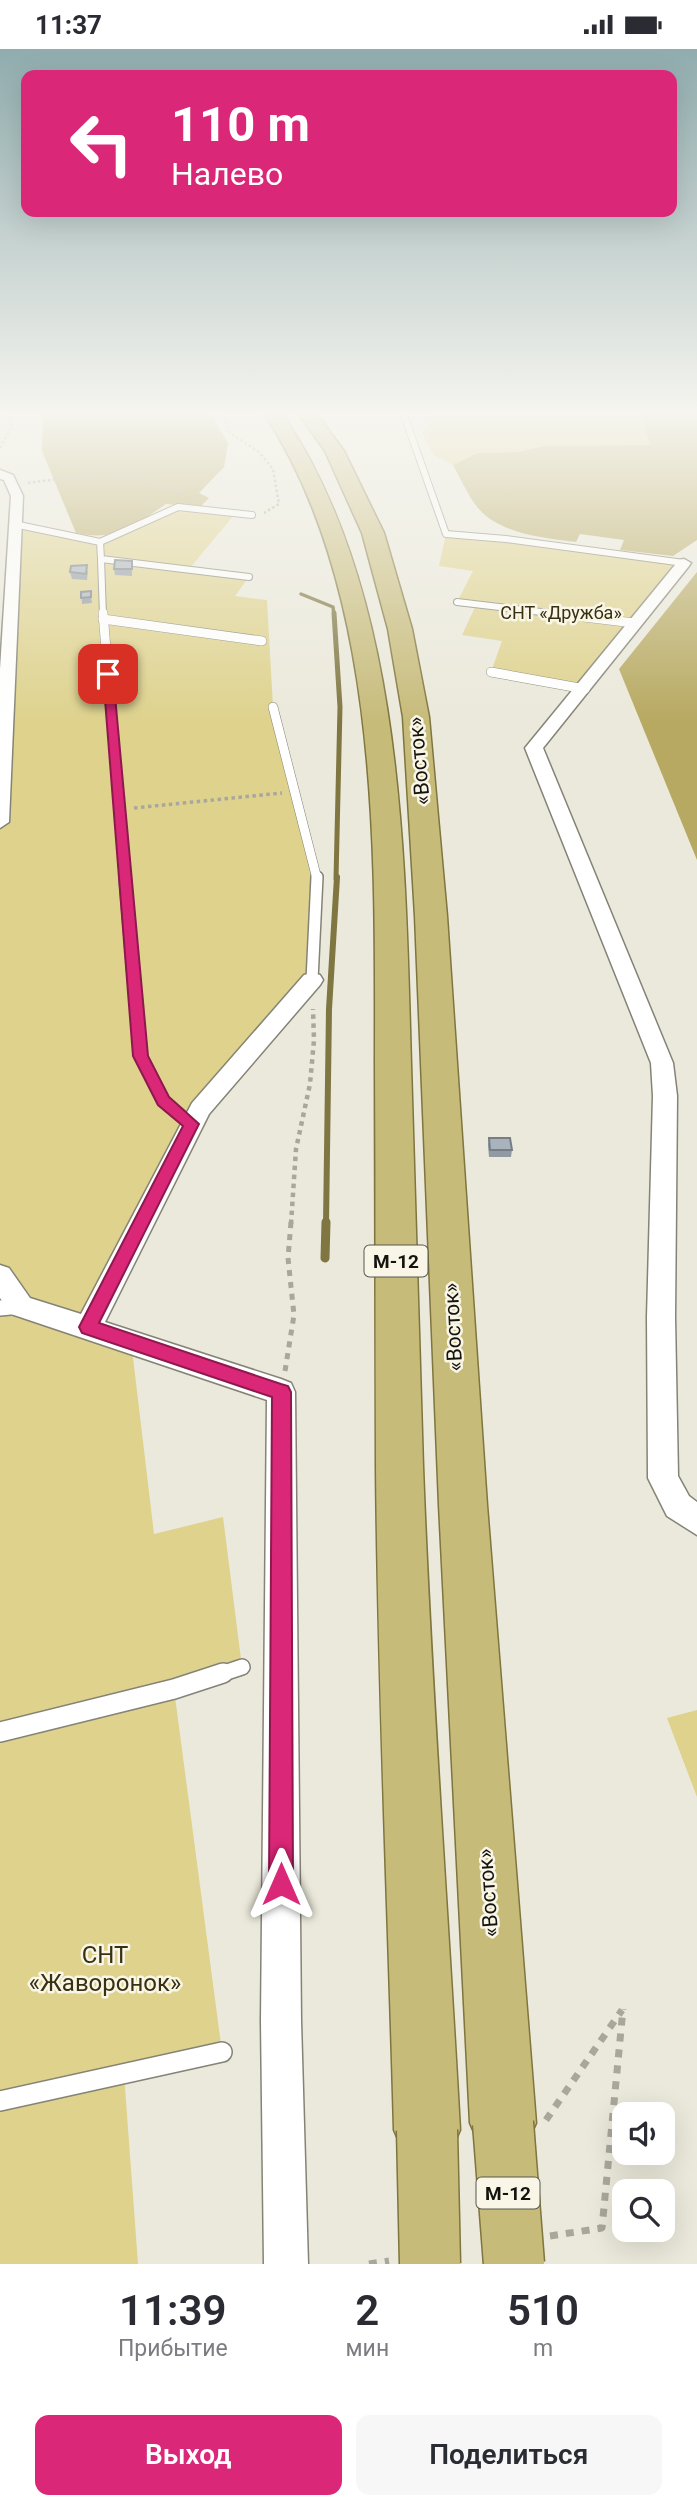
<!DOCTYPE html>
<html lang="ru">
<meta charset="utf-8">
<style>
body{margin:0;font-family:Roboto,sans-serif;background:#f7f7f7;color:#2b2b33;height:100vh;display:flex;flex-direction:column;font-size:26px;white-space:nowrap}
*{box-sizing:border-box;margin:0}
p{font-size:23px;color:#7c7c81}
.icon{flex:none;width:38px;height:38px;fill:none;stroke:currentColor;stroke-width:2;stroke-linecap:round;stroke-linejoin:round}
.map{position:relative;height:2215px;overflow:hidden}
.panel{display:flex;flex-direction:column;background:#fff;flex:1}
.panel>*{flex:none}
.banner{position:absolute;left:21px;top:21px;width:656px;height:147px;border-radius:14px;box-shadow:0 7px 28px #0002;background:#db2777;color:#fff;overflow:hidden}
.controls{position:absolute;left:612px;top:2053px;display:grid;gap:14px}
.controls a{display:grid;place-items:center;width:63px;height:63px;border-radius:14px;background:#fff;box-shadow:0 7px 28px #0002;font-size:35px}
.pin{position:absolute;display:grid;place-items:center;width:60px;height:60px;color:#fff;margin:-30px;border-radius:14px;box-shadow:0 4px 10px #0006}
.me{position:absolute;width:77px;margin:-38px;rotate:0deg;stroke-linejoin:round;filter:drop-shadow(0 0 5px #0008)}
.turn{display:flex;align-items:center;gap:24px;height:147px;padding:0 35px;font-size:32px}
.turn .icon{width:91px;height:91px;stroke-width:2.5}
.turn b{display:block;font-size:49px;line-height:60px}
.eta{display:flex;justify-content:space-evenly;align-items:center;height:119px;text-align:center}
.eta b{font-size:42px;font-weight:600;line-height:49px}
.button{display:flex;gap:14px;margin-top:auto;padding:14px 35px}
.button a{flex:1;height:80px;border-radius:14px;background:#db2777;color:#fff;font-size:28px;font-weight:600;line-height:80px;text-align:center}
.button a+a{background:#f7f7f7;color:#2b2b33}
.status{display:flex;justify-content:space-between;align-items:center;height:49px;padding:0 35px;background:#fff;direction:ltr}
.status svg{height:19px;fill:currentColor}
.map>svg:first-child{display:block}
.green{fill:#ded28d}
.forest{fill:#b7a961}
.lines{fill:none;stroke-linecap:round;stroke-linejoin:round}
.stream-far3{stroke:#7f7642;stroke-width:3.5}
.stream-far2{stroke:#7f7642;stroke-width:5}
.stream-far1{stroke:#7f7642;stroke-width:6}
.stream{stroke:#7f7642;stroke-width:9}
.service-far4-casing{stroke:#858376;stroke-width:8}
.service-far3-casing{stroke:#858376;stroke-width:10}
.service-far2-casing{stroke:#858376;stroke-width:14}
.service-far1-casing{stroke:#858376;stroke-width:18}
.service-casing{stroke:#858376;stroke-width:22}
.minor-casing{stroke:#858376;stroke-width:3}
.trunk-casing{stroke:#7f753e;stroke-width:3}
.path-far4{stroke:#a9a79c;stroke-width:2.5;stroke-dasharray:2.5 2.5;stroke-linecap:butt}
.path-far3{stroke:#a9a79c;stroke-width:3.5;stroke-dasharray:3.5 3.5;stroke-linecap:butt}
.path-far2{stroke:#a9a79c;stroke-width:4.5;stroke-dasharray:4.5 4.5;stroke-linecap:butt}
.path-far1{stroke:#a9a79c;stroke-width:5;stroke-dasharray:6 6;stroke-linecap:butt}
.path{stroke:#a9a79c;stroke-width:7;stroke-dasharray:8 8;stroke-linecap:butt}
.service-far4{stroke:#fff;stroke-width:6}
.service-far3{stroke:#fff;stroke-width:9}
.service-far2{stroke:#fff;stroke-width:11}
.service-far1{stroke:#fff;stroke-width:15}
.service{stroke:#fff;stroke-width:19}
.minor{fill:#fff;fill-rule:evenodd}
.trunk{fill:#c7bb7a;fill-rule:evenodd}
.trunk-bridge-casing{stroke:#7f753e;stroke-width:63;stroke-linecap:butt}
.trunk-bridge{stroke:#c7bb7a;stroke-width:60}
.wall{fill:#919aa3}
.building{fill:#a9b3bd;stroke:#767d84;stroke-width:2}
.route{fill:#db2777;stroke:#8e194d;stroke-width:2}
.labels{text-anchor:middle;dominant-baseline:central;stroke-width:5;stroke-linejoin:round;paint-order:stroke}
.far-park-label{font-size:18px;fill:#373111;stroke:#f9f6e8}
.shield{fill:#f9f6e8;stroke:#59574f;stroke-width:2}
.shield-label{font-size:19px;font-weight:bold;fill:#14130e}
.street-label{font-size:21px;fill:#14130e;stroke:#f9f6e8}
.near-park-label{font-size:24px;fill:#373111;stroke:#f9f6e8}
</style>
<div class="status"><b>11:37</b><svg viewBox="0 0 49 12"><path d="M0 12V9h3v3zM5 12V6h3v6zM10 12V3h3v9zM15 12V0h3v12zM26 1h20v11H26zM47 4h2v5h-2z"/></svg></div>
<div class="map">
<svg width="697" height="2215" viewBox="0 0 697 2215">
<rect width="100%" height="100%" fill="#ebe9db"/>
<g class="green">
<path d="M438,363h206l-1,8 8,25 -106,1 -27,6 -41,1 -24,12 -19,-10 -12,-22z"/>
<path d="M178,458l57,7 -46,55 60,8 -14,19 32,4 6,107 44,171 -5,102 -112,129 -111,218 42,14 23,193 69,-17 19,150 -68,22 48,363 -98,22 14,190h-138v-956l20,-2 -20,-30v-455l14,-297 86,18z"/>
<path d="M446,485l238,29 -99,126 -94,-17 11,-31 -40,-6 14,-30 -19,-3 16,-31 -34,-5z"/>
<path d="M697,1661v87l-30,-79z"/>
</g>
<g class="forest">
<path d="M43,363h166l19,31 -4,24 -25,26 10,5 -9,9 -34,-3c-31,21 -51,38 -90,29l-34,-82z"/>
<path d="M644,363h53v128l-24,16 -53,-6 4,-10 -44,-6 -4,8c-32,-4 -76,-8 -98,-34 -10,-12 -17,-29 -25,-43l24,-12 41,-1 27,-6 105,-1 -7,-25z"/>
<path d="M697,523v288l-78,-191z"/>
</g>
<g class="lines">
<path class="stream-far3" d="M301,545l32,13 1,8"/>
<path class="stream-far2" d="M334,564l6,94 -4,172"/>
<path class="stream-far1" d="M326,1175l3,-215 8,-132"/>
<path class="stream" d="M325,1209l1,-36"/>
<defs>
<g id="service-far4">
<path d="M403,363l43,122 60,5 178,24"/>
<path d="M14,475l86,18 1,17 148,18"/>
<path d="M100,493l78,-35 74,8"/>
<path d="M101,510l2,56"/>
<path d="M457,553l109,13"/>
</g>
<g id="service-far3">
<path d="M103,564l22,266"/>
<path d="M551,564l83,10"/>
<path d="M103,570l159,22"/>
<path d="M491,623l94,17"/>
<path d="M273,658l44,172"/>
</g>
<g id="service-far2">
<path d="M125,828l15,179 24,45 27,23"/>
<path d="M312,931l5,-103"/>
</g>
<g id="service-far1">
<path d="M0,1259l21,-2"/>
<path d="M218,1626l24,-8"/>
</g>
<g id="service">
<path d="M0,1683l174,-43 49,-16"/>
<path d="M0,2052l222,-49"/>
</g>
<g id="minor">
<path d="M0,421l13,5 10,21 -14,326 -9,6v-159l11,-173 -7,-16 -4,-1z"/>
<path d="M684,510l7,4 -2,3 -146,182 130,315 4,33 -2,221 3,159 11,20 8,6v33l-30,-19 -19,-38 -1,-161 6,-221 -2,-33 -126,-315 154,-188z"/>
<path d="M312,924l8,2 3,5 -3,5 -111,129 -104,208 176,57 10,4 4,9 6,629 7,243h-44l-3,-243 6,-621 -256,-86 -11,-16v-33l9,3 21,30 51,16 111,-211 112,-128z"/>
</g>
<g id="trunk">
<path d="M263,363h18c123,178 124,443 130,652 4,134 8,268 12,402 8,221 25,443 37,664l-10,23 -23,10 -23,-10 -10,-23c-6,-221 -16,-442 -18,-663 -1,-134 0,-268 -1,-402 0,-207 7,-474 -112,-653z"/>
<path d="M297,363h18l29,39 40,82 28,96 17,88 18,199 40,589 49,618 -10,23 -23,10 -23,-10 -10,-23 -31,-618 -24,-589 -12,-199 -15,-88 -26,-96 -37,-82z"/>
</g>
</defs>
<use href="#service-far4" class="service-far4-casing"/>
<use href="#service-far3" class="service-far3-casing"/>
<use href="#service-far2" class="service-far2-casing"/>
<use href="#service-far1" class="service-far1-casing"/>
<use href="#service" class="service-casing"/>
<use href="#minor" class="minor-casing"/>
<use href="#trunk" class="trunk-casing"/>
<g class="path-far4">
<path d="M222,363l8,21 29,19 14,17 6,35 -15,9"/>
<path d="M0,399l12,-22 -7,-14"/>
<path d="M28,434c52,-7 109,-19 155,12"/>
</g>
<path class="path-far3" d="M134,759l148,-15"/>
<path class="path-far2" d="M291,1175l5,-75 14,-65 4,-44 -1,-31"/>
<path class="path-far1" d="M285,1322l9,-56 -6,-57 3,-36"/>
<g class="path">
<path d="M546,2071l76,-110"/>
<path d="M550,2187l52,-8 21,-219"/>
<path d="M369,2215l20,-3"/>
</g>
<use href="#service-far4" class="service-far4"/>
<use href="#service-far3" class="service-far3"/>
<use href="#service-far2" class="service-far2"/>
<use href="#service-far1" class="service-far1"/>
<use href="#service" class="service"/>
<use href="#minor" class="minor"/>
<use href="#trunk" class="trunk"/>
<defs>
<g id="trunk-bridge">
<path d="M503,2074l11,141"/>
<path d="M427,2081l3,134"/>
</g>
</defs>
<use href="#trunk-bridge" class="trunk-bridge-casing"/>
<use href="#trunk-bridge" class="trunk-bridge"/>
</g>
<g class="wall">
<path d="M132,512v15l-17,-1 -1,-6z"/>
<path d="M88,522l-1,9 -15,-1 -2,-7z"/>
<path d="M81,543l10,5 1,6 -10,1z"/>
<path d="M489,1089l23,12 -1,7h-22l-1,-12z"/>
</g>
<g class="building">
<path d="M115,511l17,1v8h-18z"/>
<path d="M87,516l-1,9 -16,-2 1,-6z"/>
<path d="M91,542v6l-10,1v-6z"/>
<path d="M489,1089h21l2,12h-22z"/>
</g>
<linearGradient id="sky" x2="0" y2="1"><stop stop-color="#90acae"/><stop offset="0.54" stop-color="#f6f5ef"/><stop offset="1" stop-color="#f6f5ef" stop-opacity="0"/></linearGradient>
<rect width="697" height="673" fill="url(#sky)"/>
<path class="route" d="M108,621l5,4 35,382 21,41 30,27 -100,199 182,61 7,2 3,6 2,492 -3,9 -9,3 -9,-3 -3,-9 3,-487 -190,-64 -3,-6 104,-201 -25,-21 -25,-49 -30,-382z"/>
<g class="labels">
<g class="far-park-label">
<text x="561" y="563">СНТ «Дружба»</text>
</g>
<g class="shield">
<rect x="364.5" y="1196.5" width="63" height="31" rx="5"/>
<rect x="476.5" y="2128.5" width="63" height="31" rx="5"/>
</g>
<g class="shield-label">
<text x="396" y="1212">М-12</text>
<text x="508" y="2144">М-12</text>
</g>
<g class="street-label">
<text transform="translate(419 712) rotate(-95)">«Восток»</text>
<text transform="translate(453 1278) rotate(-93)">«Восток»</text>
<text transform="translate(488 1844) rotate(-94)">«Восток»</text>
</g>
<g class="near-park-label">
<text x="105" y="1906">СНТ<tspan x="105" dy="28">«Жаворонок»</tspan></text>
</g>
</g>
</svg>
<div class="controls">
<a><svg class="icon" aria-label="sound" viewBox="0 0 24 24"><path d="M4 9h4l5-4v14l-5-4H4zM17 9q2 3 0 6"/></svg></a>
<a><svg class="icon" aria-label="search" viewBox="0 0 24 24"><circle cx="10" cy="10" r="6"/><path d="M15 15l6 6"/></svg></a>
</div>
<div class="pin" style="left:108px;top:625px;background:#d93025"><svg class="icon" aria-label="arrive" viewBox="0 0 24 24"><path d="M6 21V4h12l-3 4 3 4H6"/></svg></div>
<svg class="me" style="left:281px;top:1835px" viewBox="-20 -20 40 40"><path d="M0-17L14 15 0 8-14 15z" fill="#db2777" stroke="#fff" stroke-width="4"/></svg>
<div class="banner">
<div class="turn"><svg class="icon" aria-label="left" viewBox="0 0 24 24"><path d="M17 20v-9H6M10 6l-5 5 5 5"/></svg><div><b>110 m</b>Налево</div></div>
</div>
</div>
<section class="panel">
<div class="eta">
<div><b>11:39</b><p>Прибытие</p></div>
<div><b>2</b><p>мин</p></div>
<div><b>510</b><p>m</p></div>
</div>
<div class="button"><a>Выход</a><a>Поделиться</a></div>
</section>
